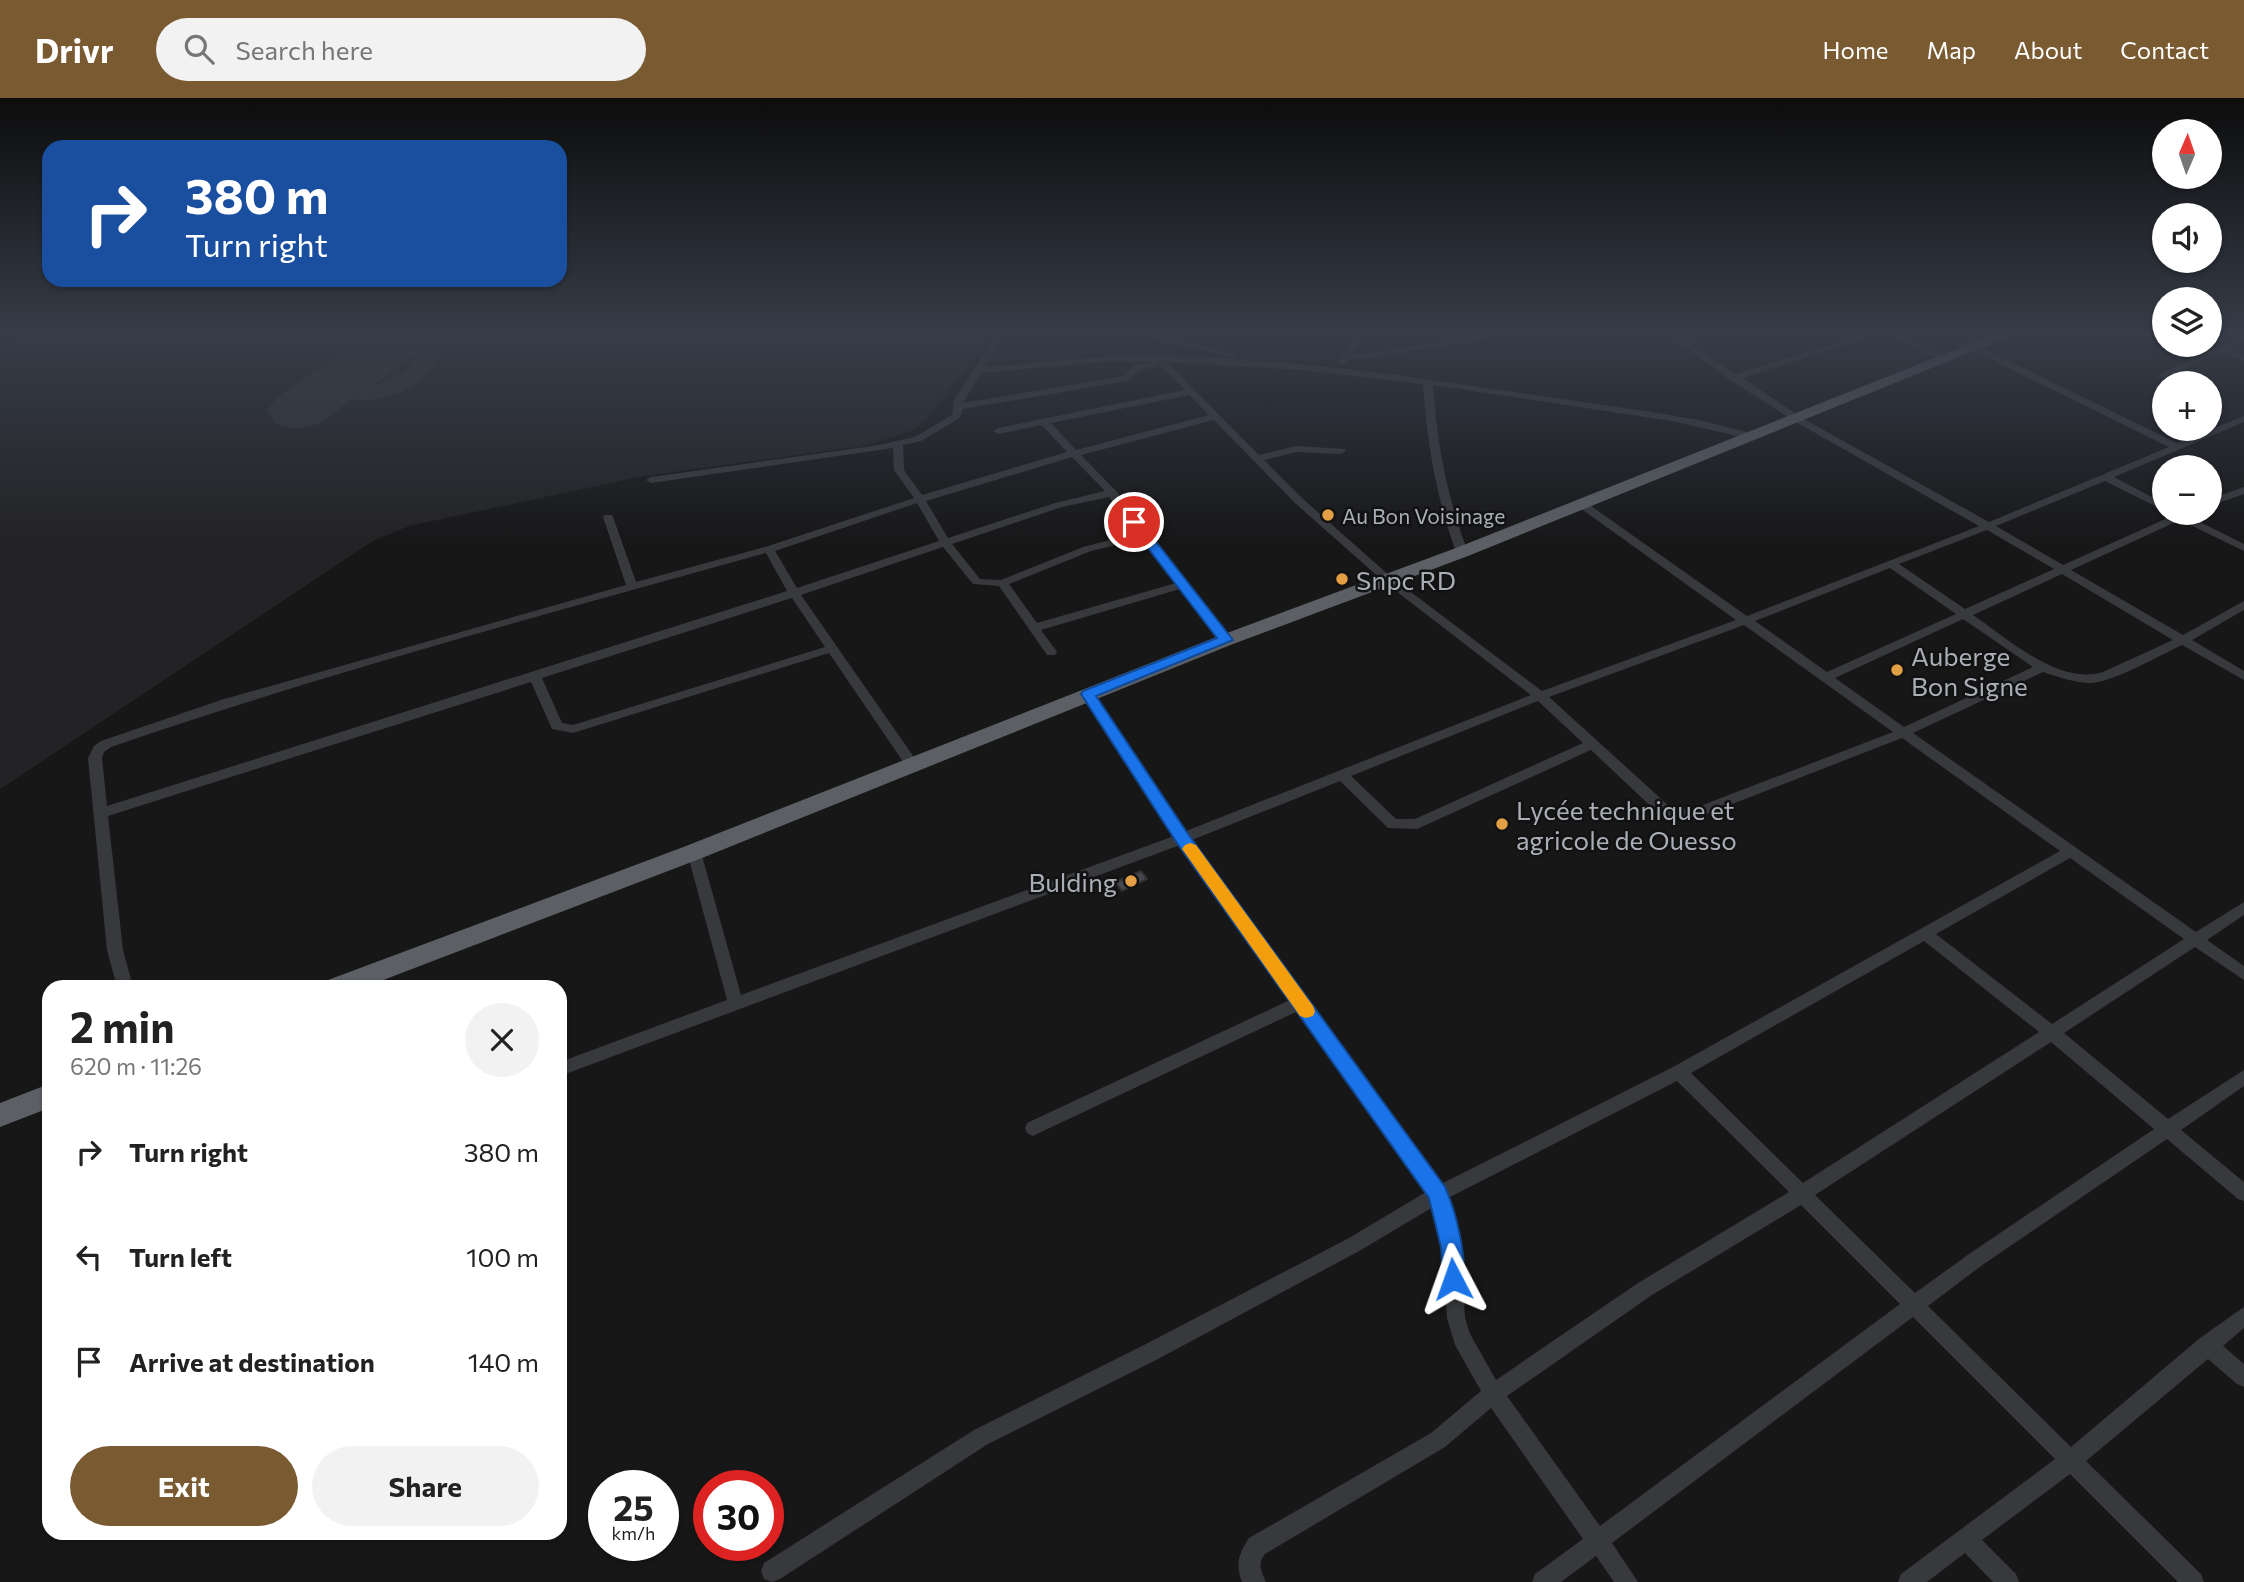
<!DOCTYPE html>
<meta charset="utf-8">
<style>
body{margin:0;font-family:Commissioner,sans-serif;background:#f2f2f2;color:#222;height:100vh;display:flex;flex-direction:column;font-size:26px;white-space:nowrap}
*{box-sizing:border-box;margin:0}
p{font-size:23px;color:#767676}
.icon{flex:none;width:38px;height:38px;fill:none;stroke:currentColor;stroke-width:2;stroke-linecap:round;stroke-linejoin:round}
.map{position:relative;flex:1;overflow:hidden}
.details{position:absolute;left:42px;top:882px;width:525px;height:560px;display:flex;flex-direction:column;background:#fff;border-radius:21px;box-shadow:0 2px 5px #0004}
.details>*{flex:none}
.banner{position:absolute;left:42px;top:42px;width:525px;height:147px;border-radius:21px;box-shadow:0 2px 5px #0004;background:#1a4fa0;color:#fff;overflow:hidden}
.needle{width:46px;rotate:2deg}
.controls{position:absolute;left:2152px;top:21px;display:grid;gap:14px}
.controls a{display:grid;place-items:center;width:70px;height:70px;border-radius:50%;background:#fff;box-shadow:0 2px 5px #0004;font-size:35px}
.speed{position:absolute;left:588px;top:1372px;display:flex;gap:14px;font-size:35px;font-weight:700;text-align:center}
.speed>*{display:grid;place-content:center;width:91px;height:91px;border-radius:50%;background:#fff;box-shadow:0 2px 5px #0004;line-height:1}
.speed small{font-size:18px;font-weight:400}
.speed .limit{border:10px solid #d22;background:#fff;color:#111}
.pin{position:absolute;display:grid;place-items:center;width:60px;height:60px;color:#fff;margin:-30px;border:4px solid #fff;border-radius:50%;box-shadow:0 2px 7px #0007}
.me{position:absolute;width:77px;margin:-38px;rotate:356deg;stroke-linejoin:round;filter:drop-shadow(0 0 5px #0008)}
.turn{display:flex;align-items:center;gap:24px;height:147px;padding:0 28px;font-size:32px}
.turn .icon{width:91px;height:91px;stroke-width:2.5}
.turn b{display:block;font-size:49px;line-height:60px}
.round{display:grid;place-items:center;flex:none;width:74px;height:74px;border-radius:37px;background:#f2f2f2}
.summary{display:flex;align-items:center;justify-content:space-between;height:119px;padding:0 28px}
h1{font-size:42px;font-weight:700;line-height:52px}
.cta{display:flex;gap:14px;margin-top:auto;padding:14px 28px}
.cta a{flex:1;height:80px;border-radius:42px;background:#795a31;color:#fff;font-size:28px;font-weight:700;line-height:80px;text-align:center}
.cta a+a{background:#f2f2f2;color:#222}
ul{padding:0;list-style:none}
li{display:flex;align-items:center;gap:21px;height:105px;padding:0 28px}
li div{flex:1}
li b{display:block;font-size:26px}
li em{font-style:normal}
header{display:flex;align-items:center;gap:42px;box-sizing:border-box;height:98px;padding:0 35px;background:#795a31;color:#fff}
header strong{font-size:33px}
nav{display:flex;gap:38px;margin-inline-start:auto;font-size:24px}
.search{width:490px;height:63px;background:#f2f2f2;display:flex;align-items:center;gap:18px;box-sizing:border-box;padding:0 24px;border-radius:38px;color:#767676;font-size:26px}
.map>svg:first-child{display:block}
.built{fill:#232325}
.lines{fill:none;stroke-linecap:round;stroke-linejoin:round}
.taxiway{fill:#323336;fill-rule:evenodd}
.runway{fill:#323336;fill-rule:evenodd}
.building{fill:#46474b;stroke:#313134;stroke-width:2}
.minor{fill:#38393d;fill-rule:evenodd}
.trunk{fill:#5c6065;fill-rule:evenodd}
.route{fill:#1a73e8;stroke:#114b97;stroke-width:2}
.slow{fill:#f59e0b}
.poi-dot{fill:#e39f44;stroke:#121213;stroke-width:2.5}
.labels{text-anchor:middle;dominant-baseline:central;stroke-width:5;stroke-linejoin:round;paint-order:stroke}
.far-poi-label{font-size:21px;fill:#aaafb7;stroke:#121213;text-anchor:start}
.poi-label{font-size:26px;fill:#aaafb7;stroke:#121213;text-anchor:start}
</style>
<header>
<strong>Drivr</strong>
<div class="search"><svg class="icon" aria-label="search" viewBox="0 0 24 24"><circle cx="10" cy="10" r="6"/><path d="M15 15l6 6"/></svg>Search here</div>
<nav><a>Home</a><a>Map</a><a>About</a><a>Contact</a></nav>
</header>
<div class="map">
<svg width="2244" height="1484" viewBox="0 0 2244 1484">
<rect width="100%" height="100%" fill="#171718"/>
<path class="built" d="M20,237h972l-64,83 -15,12 -17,6 -33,10 -219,30 -235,50 -36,15 -373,248v-443z"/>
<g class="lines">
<path class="taxiway" d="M430,237h22c-41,109 -188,58 -107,16 14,-7 41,-17 57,-13l3,5 -3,5 -38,11 -20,14v8c37,17 73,-13 86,-46z"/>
<path class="runway" d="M368,237h64l-7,12 -107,77 -21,5 -21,-5 -9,-13 9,-13z"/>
</g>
<path class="building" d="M1141,773l6,8 -25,12 -7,-9z"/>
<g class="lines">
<g class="minor">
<path d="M996,237h9l-20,32 129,-11 93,1 95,7 94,11 249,36 54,9 55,14v4l-3,1 -79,-18 -239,-36c4,58 14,113 35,167l-6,3 -6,-3c-20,-55 -29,-110 -33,-168l-121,-14 -135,-8 92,93 37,-9 49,3 1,2 -5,3 -45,-2 -32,8 39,39 88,78 151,114 194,-71 -160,-115v-4h8l163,115 232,-90 -183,-104 -66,-42 -62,-45h11l4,3 26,-3 -21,7 48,32 124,-39h15l-132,43 59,40 187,104 180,-75 -197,-97v-4h6l199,97 67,-27v6l-130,55 51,27v7l-60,-30 -109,45 67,39 109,-49v-3h19l-3,3 56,28v7l-64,-31 -109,50 112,65 61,-34v9l-52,30 52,31v9l-62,-35c-22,10 -68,37 -91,38 -16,0 -32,-6 -48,-11l-130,61 283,199 48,-30v13l-37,25 37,26v14l-49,-33 -131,86 104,86 76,-49v16l-63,44 63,52v19l-6,-2 -71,-60 -186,127 -53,40 143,141 129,-109 44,-31v21l-21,18 21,18v23l-7,-3 -29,-25 -122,102 115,113 3,8h-26l-108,-108 -88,66 34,34 3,8h-26l-28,-29 -38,29h-29l3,-8 154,-115 -142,-142 -301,226 26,39h-24l-18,-26 -35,26h-29l3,-8 48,-35 -92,-131 -46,39 -180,107c-8,10 -4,17 1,28h-24c-7,-17 -3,-29 7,-44l182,-105 50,-42 -26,-46 -8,-27 -4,-71 -10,-40 -72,43 -203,109 -170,85 -208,135 -8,3 -8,-3 -3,-8 3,-8 210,-133 170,-85 205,-107 77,-46 -128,-181 -259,122 -6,3 -6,-3 -2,-5 2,-5 263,-123 -110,-155 -620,231v-14l167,-62 -40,-148 2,-4h10l2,4 40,143 433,-159 -90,-139 -2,-3 2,-3h8l94,140 345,-136 -148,-114 -88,-78 -81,-83 -133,35 35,36 114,146 2,3 -2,3h-8l-42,-54 -139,41 16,22 -2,3h-8l-48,-69 -26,-2 -30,-37 -142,48 117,168 2,3 -2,3h-10l-79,-116 -256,80 -21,-4 -21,-47 -423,134 15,134 10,37h-16l-10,-37 -19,-192 6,-12 7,-5 120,-41 405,-115 -23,-68 1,-2h8l1,2 23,65 129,-35 149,-49 -20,-28 -1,-22 -242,35 -5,-3 5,-3 228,-32 36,-8 37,-22 2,-15zM1114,263l39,1 -19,4 -10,10 -161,27 18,-30zM1158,265l27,27 -187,38 -5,3 5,3 44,-9 25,27 -145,43 -18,-25 -1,-25 18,-4 39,-23 3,-9 164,-28 13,-11 17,-4zM1189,297l20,20 -133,35 -25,-27zM1072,359l33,34 -50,12 -107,35 -22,-37zM1109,399l28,36 -54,14 -82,33 -21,-1 -28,-35 110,-37zM917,405l22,38 -142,47 -22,-37zM1987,432l67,39 -89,40 -66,-45zM1142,441l34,44 -139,40 -28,-39 82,-33zM766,455l21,38 -680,215 -5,-48 2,-6 7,-5c215,-74 436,-133 655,-194zM1890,470l66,46 -129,58 -72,-51zM2062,476l111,66 -70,32c-44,14 -96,-34 -130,-57zM792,500l33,49 -252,78 -11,-2 -20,-45zM1963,521l70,48 -129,60 -69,-49zM1744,527l149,107 -198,76 -16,1 -10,-3 -120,-109zM1538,603l45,42 -168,76h-19l-45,-43zM1902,640l158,113 -387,216 -232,117 -249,-344 148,-59 48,47 29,1 174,-79 68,64 20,5 17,-1zM2070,760l114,81 -132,85 -116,-90zM1924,843l115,91 -236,151 -112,-110zM2051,944l103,87 -185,125 -54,39 -100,-98zM1677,983l112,111 -151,91 -142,97 -26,-46 -5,-16 -4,-71 -13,-49zM1801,1107l99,99 -300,222 -93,-130 145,-101z"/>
<path d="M1136,237h19l84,20 -5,3z"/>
<path d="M1357,237h9l-13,18 9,1 119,-19h24l-143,25 -12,-2 -5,6h-6l-2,-2z"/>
<path d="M1890,237h12l48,25 -8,2z"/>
<path d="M2244,237v6l-16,8 16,6v6l-23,-9 -57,26 -8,-2 57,-27v-4l7,1z"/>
<path d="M2244,389v7l-34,12v-7z"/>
</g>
<g class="trunk">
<path d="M1992,237h21l-545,221 -235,88 -531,214 -337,129h-41l4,-7 358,-134 533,-210 237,-88z"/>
<path d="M49,986v24l-49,19v-24z"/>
</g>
</g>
<linearGradient id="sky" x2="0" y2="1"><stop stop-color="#0d0d0d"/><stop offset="0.53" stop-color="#363c48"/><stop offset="1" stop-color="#363c48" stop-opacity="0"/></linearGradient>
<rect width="2244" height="445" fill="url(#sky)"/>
<path class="route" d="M1134,420l4,1 95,121 -137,56 92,138 257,353c10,22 25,77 16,100l-8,3 -7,-3 -3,-8 -2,-32 -12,-49 -252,-355 -96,-149 2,-3 134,-53 -89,-116z"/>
<path class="slow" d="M1190,745l6,2 117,161 2,5 -2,5 -7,2 -6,-2 -115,-163 -3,-4 3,-4z"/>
<g class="poi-dot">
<circle cx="1328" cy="417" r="7"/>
<circle cx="1342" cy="481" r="7"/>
<circle cx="1897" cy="572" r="7"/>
<circle cx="1502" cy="726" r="7"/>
<circle cx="1131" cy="783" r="7"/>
</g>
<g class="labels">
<g class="far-poi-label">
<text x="1342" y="417">Au Bon Voisinage</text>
</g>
<g class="poi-label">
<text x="1356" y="481">Snpc RD</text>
<text x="1911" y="557">Auberge<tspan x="1911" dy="30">Bon Signe</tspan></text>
<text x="1516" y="711">Lycée technique et<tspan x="1516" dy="30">agricole de Ouesso</tspan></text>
<text x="1117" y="783" text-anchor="end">Bulding</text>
</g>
</g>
</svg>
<div class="controls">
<a><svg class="needle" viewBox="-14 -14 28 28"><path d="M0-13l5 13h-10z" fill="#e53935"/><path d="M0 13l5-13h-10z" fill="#767676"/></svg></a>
<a><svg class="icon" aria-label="sound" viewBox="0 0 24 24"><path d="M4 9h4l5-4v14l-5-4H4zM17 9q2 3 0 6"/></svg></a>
<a><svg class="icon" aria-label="layers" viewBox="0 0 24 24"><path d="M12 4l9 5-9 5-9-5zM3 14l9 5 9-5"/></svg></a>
<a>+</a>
<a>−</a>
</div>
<div class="speed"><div>25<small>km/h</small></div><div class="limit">30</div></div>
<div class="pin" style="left:1134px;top:424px;background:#d93025"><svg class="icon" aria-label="arrive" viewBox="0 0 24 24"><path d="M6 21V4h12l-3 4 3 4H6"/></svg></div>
<svg class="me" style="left:1453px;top:1181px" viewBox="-20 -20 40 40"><path d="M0-17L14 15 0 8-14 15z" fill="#1a73e8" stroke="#fff" stroke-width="4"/></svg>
<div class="banner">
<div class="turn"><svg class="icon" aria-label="right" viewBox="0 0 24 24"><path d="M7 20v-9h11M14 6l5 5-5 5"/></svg><div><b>380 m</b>Turn right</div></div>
</div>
<section class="details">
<div class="summary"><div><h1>2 min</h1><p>620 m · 11:26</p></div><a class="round"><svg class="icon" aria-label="close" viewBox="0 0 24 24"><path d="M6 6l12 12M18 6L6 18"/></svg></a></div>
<ul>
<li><svg class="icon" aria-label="right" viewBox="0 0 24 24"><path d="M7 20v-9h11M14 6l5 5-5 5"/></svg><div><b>Turn right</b></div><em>380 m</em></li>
<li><svg class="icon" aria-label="left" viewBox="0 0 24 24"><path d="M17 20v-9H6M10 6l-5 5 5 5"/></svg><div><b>Turn left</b></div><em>100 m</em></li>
<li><svg class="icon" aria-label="arrive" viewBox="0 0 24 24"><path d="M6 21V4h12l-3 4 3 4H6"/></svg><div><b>Arrive at destination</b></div><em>140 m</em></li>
</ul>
<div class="cta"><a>Exit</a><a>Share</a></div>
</section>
</div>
